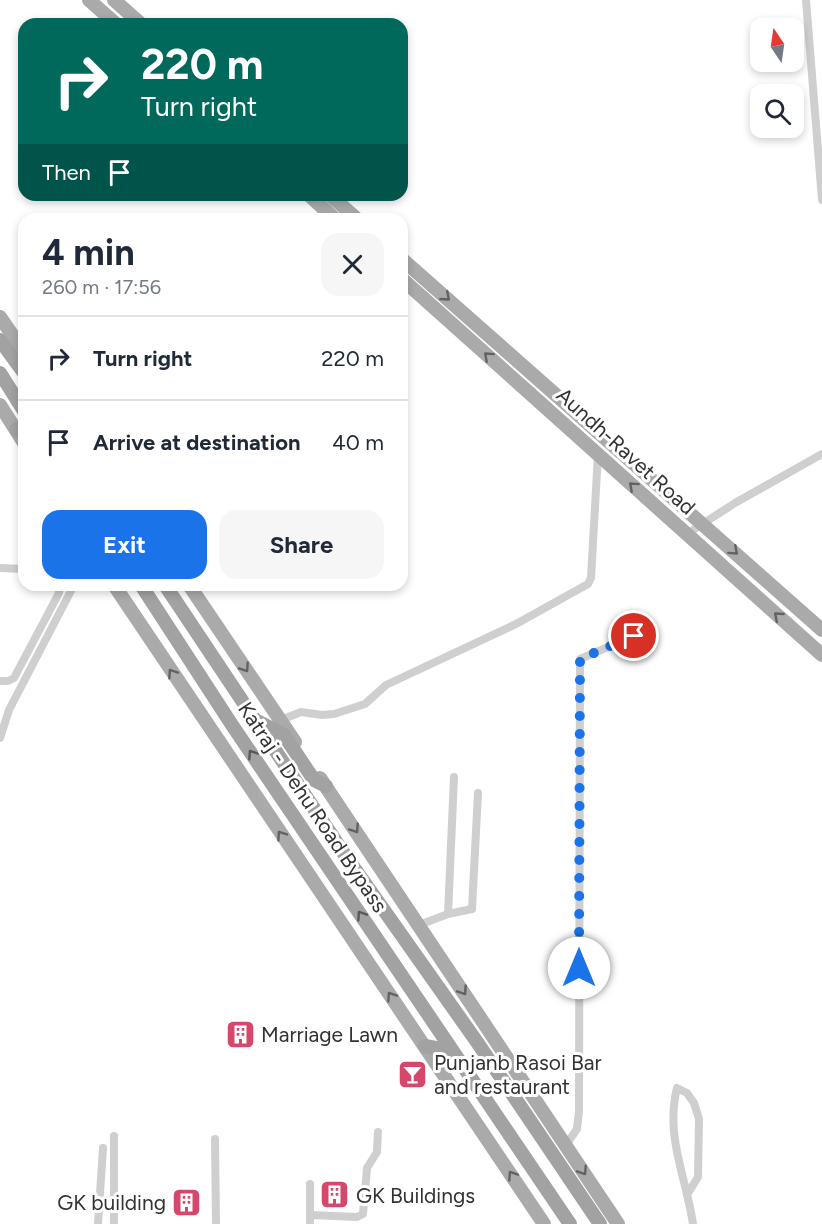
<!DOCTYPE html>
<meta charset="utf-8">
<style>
body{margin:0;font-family:Figtree,sans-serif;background:#f6f6f7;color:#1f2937;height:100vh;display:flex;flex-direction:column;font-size:22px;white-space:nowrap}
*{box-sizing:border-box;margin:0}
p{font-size:20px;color:#747a83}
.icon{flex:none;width:33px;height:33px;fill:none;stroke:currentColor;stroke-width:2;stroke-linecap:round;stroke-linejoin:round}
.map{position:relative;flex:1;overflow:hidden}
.sheet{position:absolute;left:18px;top:213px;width:390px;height:378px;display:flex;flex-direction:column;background:#fff;border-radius:18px;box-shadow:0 3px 9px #0003}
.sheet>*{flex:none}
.hud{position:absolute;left:18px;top:18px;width:390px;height:183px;border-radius:18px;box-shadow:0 3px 9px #0003;background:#00695c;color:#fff;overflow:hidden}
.needle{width:39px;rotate:347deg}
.controls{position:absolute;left:750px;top:18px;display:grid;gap:12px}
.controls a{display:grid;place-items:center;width:54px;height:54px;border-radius:12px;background:#fff;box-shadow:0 3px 9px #0003;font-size:30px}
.pin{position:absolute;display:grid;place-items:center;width:51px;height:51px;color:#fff;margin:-26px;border:3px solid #fff;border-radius:50%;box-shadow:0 2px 6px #0007}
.me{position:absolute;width:66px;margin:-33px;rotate:0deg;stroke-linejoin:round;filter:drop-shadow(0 0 4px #0008)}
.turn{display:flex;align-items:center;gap:21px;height:126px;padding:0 24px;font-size:27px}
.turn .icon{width:78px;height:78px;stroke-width:2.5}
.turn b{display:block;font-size:42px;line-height:51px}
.then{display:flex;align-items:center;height:57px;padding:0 24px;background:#0003;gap:12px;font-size:22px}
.round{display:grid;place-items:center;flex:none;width:63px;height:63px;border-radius:18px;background:#f6f6f7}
.summary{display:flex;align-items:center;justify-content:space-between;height:102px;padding:0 24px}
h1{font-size:36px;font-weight:700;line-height:45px}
.primary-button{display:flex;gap:12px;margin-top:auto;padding:12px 24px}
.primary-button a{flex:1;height:69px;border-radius:18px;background:#1a73e8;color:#fff;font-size:24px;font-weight:700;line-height:69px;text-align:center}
.primary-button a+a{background:#f6f6f7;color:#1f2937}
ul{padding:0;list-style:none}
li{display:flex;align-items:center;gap:18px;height:84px;padding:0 24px;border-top:2px solid #e0e1e3}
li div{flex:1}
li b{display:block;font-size:22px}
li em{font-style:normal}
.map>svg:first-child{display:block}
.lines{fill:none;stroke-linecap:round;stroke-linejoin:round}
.minor{stroke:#cfcfcf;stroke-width:8}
.primary{stroke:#aaa;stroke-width:14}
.trunk{stroke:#a2a2a2;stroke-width:14}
.oneway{stroke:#626262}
.oneway2{stroke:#595959}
.route{stroke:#1a73e8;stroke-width:10;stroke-dasharray:0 18}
.labels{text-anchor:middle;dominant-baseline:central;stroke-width:6;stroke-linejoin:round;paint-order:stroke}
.street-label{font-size:21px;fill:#323232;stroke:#fff}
.poi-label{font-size:21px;fill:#323232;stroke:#fff;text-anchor:start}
</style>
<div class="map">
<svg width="822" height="1224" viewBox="0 0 822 1224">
<rect width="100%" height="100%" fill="#fff"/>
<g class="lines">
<g class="minor">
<path d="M806,0l16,200"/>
<path d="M687,534l48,-31 87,-49"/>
<path d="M0,568l24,1"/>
<path d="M0,681h8l6,-3 45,-85v-8"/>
<path d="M281,720l20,-8 21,3 12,-1 31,-10 21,-19 130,-61 72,-40 3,-6 7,-124"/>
<path d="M0,738l9,-28 65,-125"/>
<path d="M448,914l6,-137"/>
<path d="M419,925l29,-11 24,-5 6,-116"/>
<path d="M215,1139l1,85"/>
<path d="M566,1145l11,-16 2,-18 1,-452 54,-23"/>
<path d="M310,1184v40"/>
<path d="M687,1195l11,-18 1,-58 -5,-16 -7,-10 -10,-5c-12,48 9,89 16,136"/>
<path d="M311,1215l46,2 6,-3 4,-46 10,-16 1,-20"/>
<path d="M98,1224l5,-76"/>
<path d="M114,1224v-88"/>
</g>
<g class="primary">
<path d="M89,0l27,24"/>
<path d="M114,0l27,24"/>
<path d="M309,195l26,24"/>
<path d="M330,195l27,24"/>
<path d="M402,259l420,371"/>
<path d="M402,279l420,376"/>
<path d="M0,317l24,35"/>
<path d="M0,405l24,38"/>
<path d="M114,585l430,639"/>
<path d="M189,585l106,157"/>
<path d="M320,778l298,446"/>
</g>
<g class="trunk">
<path d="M0,340l24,33"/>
<path d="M0,373l24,38"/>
<path d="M16,429l8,5"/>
<path d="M141,585l91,140 338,499"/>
<path d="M165,585l180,270 132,187 123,182"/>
<path d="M257,721l27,14 30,45 12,6"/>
<path d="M425,1046l27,5"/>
</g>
</g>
<defs><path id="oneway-chevron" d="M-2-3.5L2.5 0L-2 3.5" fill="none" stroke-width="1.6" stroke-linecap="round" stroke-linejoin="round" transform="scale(1.5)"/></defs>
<g class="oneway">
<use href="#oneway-chevron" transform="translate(446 297) rotate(41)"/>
<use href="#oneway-chevron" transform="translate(488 356) rotate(-138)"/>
<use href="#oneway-chevron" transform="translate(633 486) rotate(-138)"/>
<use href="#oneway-chevron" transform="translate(734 551) rotate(42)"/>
<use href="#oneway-chevron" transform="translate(778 616) rotate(-139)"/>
<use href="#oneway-chevron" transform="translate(245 668) rotate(56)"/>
<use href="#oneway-chevron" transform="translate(172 673) rotate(-124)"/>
<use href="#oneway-chevron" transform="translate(355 829) rotate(56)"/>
<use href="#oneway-chevron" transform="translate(281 835) rotate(-125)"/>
<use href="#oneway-chevron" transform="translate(463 991) rotate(56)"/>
<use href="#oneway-chevron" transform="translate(391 996) rotate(-124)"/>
<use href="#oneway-chevron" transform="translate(583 1171) rotate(57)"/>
<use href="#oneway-chevron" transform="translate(512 1175) rotate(-124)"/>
</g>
<g class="oneway2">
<use href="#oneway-chevron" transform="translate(252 754) rotate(-124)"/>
<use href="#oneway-chevron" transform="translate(361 915) rotate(-124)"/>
</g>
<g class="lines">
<path class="route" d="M579,968l1,-309 54,-23"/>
</g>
<defs>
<symbol id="building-square" viewBox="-11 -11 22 22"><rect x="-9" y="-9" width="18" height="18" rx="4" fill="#d5486b" stroke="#fff"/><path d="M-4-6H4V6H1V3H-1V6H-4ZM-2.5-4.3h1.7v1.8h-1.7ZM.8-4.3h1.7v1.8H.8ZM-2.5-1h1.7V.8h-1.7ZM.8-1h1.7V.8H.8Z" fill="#fff"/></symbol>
<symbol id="bar-square" viewBox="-11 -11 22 22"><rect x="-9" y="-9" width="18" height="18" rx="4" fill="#d5486b" stroke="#fff"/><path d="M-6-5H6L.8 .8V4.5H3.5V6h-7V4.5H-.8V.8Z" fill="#fff"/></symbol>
</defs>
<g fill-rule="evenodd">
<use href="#building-square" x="224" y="1018" width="33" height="33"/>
<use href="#bar-square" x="396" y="1058" width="33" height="33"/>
<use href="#building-square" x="318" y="1178" width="33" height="33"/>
<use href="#building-square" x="170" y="1186" width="33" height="33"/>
</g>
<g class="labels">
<g class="street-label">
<text transform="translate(626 451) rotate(42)">Aundh-Ravet Road</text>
<text transform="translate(313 807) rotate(56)">Katraj - Dehu Road Bypass</text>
</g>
<g class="poi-label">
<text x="261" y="1034">Marriage Lawn</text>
<text x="434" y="1062">Punjanb Rasoi Bar<tspan x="434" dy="24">and restaurant</tspan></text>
<text x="356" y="1195">GK Buildings</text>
<text x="166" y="1202" text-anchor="end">GK building</text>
</g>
</g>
</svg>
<div class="controls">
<a><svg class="needle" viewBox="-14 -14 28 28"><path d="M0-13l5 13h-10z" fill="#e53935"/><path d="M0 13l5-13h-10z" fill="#747a83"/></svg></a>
<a><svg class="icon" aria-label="search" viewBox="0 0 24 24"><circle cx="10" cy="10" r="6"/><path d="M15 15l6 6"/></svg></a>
</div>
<div class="pin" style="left:634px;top:636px;background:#d93025"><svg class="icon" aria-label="arrive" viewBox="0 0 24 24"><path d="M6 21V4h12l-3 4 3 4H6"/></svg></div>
<svg class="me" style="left:579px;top:968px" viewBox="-20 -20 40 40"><circle r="19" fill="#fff"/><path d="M0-13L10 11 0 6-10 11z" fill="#1a73e8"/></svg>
<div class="hud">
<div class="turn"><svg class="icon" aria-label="right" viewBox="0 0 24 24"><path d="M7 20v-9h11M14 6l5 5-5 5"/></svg><div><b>220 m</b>Turn right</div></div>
<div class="then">Then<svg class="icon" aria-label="arrive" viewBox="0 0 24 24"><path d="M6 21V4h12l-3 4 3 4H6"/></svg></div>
</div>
<section class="sheet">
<div class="summary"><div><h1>4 min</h1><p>260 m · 17:56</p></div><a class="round"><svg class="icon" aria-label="close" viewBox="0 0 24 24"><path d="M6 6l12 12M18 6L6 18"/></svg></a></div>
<ul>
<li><svg class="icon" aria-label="right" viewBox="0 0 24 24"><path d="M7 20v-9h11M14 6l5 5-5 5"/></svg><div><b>Turn right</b></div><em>220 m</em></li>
<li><svg class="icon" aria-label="arrive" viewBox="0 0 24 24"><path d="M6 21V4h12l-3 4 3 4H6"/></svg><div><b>Arrive at destination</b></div><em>40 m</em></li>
</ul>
<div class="primary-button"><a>Exit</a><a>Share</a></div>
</section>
</div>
